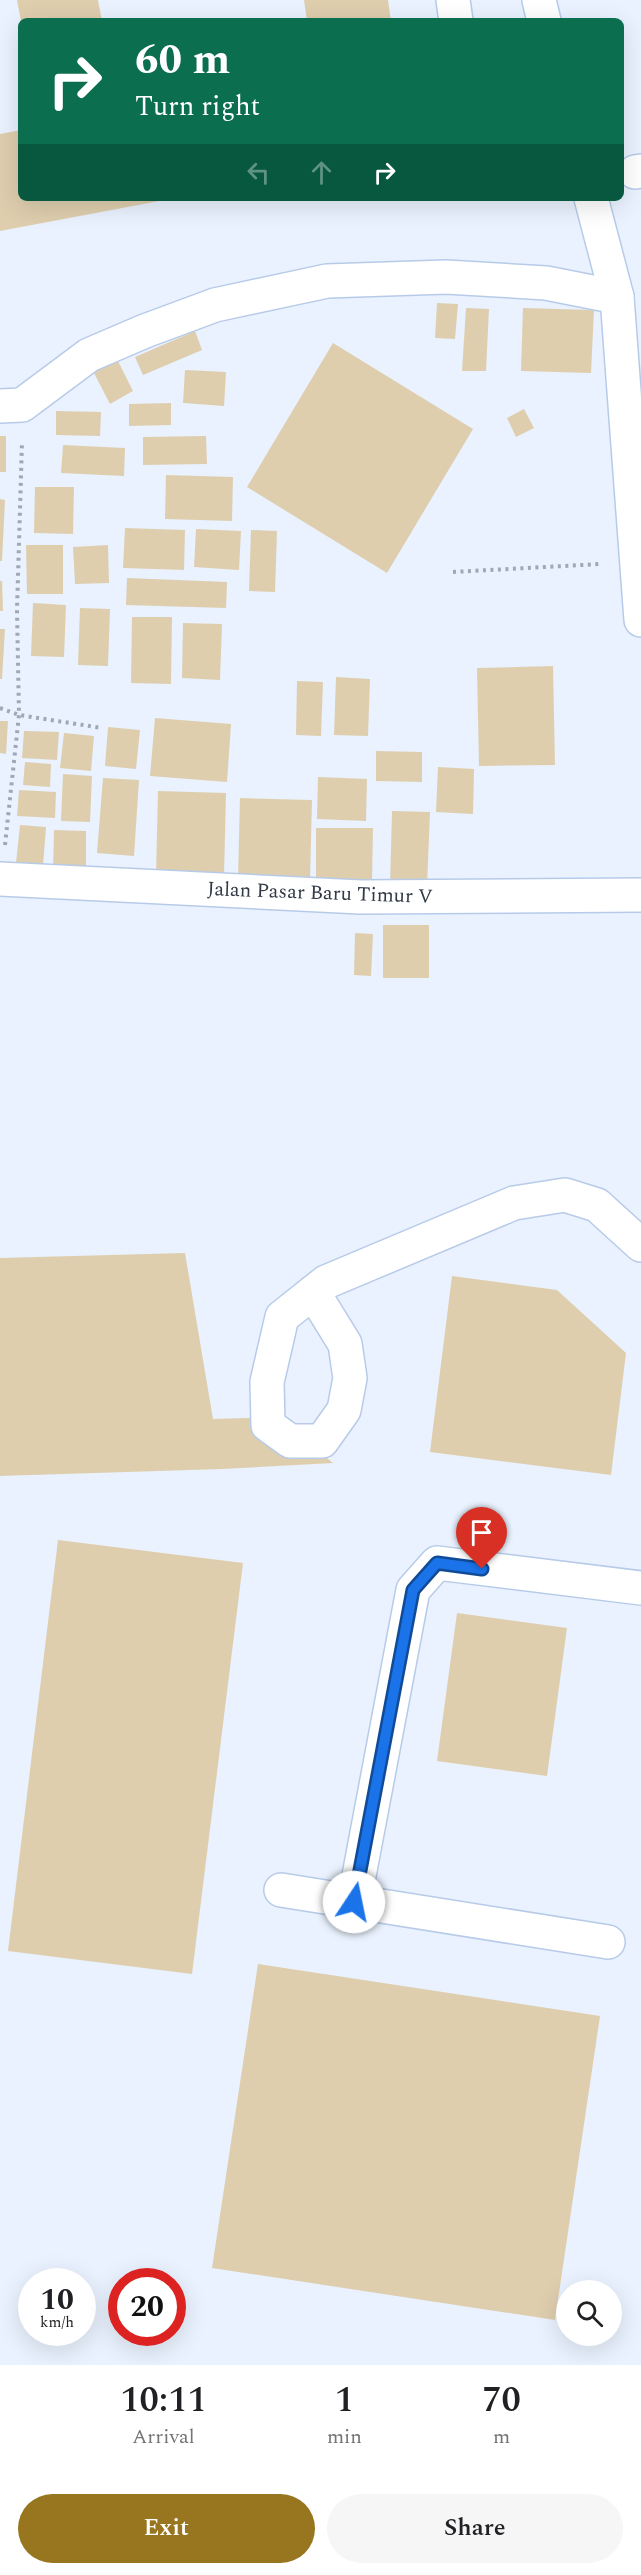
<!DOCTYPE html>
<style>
body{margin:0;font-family:Spectral,serif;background:#f6f6f6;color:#202124;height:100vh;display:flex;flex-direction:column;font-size:22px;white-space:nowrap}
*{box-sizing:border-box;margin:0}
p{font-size:20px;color:#757577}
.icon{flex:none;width:33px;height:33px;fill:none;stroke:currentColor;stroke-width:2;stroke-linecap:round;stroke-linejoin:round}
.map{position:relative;height:2365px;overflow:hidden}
.details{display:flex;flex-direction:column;background:#fff;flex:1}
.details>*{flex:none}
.guide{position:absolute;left:18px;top:18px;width:606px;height:183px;border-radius:9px;box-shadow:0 6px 24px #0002;background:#0b6e4f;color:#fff;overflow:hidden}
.controls{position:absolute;left:556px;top:2280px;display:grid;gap:12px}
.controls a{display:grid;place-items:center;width:66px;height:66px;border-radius:50%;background:#fff;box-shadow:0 6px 24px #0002;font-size:30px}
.speed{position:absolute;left:18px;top:2268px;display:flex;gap:12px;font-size:30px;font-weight:700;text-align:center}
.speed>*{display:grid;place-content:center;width:78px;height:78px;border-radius:50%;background:#fff;box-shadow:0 6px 24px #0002;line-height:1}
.speed small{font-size:15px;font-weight:400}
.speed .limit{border:9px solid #d22;background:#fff;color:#111}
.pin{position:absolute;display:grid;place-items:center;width:51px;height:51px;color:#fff;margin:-62px -26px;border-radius:50% 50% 50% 0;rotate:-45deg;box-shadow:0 0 6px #0007}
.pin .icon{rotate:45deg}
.me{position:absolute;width:66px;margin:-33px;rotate:11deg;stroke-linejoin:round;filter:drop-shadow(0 0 4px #0008)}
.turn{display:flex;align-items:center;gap:21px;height:126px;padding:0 18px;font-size:27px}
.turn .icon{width:78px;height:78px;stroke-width:2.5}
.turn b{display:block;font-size:42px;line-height:51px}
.lanes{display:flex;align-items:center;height:57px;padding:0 18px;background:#0003;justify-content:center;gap:30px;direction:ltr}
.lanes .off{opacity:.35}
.eta{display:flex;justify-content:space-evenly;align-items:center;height:102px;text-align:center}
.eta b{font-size:36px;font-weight:600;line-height:42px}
.cta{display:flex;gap:12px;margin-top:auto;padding:12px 18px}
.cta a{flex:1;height:69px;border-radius:36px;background:#987620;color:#fff;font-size:24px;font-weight:600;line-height:69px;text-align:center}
.cta a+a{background:#f6f6f6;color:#202124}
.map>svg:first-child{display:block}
.building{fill:#deceae}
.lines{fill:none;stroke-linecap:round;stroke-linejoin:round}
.minor-casing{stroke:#b7cbe9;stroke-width:36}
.path{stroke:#9fa8b4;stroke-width:4;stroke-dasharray:3 4.5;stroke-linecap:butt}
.minor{stroke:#fff;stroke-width:33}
.route-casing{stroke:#114b97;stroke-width:15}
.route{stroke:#1a73e8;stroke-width:10}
.labels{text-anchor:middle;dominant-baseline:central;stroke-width:6;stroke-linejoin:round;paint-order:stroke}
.street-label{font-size:20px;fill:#323a46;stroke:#fff}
</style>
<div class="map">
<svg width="641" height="2365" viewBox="0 0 641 2365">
<rect width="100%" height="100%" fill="#e9f2fe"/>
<g class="building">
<path d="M17,0h81l4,21h-81z"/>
<path d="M304,0h84l3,21h-84z"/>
<path d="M21,130v68l149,1 -170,32v-97z"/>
<path d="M437,303l21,1 -3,35 -20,-1z"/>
<path d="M466,308l23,1 -3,62h-24z"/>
<path d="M523,308l71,2 -3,63 -70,-2z"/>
<path d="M195,331l7,19 -59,25 -8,-18z"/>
<path d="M333,343l140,86 -86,144 -140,-86z"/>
<path d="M116,357l17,34 -23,13 -18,-35z"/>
<path d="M185,370l41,2 -2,34 -41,-3z"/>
<path d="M171,403v22l-42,1v-22z"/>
<path d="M524,409l10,19 -18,9 -9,-19z"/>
<path d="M56,411l45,1 -1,24 -44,-1z"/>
<rect x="0" y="436" width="6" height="36"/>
<path d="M206,436l1,28 -64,1v-28z"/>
<path d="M63,445l62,3 -1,28 -63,-3z"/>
<path d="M166,475l67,2 -1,44 -67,-2z"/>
<path d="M35,487h39l-1,47 -39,-1z"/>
<path d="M0,499l5,1 -3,61h-2z"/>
<path d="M125,528l60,2 -1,40 -61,-2z"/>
<path d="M196,529l45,2 -2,39 -45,-3z"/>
<path d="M251,530l26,1 -2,61 -26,-1z"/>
<path d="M26,545h37v49h-36z"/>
<path d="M108,545l1,38 -34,1 -2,-37z"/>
<path d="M127,578l100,4 -1,26 -100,-3z"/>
<path d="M0,581h2l1,30h-3z"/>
<path d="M33,603l33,2 -2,52 -33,-1z"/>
<path d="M80,608l30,1 -2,57 -30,-1z"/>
<path d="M132,617h40l-1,67 -40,-1z"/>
<path d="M183,623l39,1 -2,56 -38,-2z"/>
<path d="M0,629h5l-3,50h-2z"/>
<path d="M553,666l2,99 -76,1 -2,-98z"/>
<path d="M336,677l34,2 -2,57 -34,-1z"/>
<path d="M297,681l26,1 -2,54 -25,-1z"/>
<path d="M155,718l76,6 -4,58 -77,-6z"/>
<path d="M0,721h8l-2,33 -6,-1z"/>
<path d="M108,727l32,3 -4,39 -31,-3z"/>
<path d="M24,731l35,1 -2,28 -35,-2z"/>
<path d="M64,733l30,3 -3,35 -31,-3z"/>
<path d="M376,751l46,1v30l-46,-1z"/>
<path d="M25,762l26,2 -1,23 -27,-2z"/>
<path d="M438,767l36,2 -1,45 -37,-2z"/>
<path d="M63,774l29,2 -2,46 -29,-1z"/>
<path d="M318,777l49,2 -1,42 -49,-2z"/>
<path d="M103,778l36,2 -5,76 -37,-3z"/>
<path d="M19,790l37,2 -1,26 -38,-2z"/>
<path d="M158,791l68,2 -2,83 -68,-1z"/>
<path d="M240,798l72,2 -2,80 -72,-2z"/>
<path d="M392,811l38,1 -3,75 -37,-1z"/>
<path d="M20,825l26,2 -3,39 -27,-3z"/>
<path d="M316,828h57l-1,53 -56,-1z"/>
<path d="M54,830l32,1v40h-33z"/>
<rect x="383" y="925" width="46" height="53"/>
<path d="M355,933l18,1 -2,42 -17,-1z"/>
<path d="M185,1253l28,166 64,-2 56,46 -111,6 -222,7v-218z"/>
<path d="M452,1276l105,14 69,63 -15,122 -181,-23z"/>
<path d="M58,1540l185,23 -51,411 -184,-23z"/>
<path d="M457,1613l110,15 -20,148 -110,-15z"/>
<path d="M258,1964l342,52 -45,304 -343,-52z"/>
</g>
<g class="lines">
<defs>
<g id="minor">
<path d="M453,0l3,21"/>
<path d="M539,0l5,21"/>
<path d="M635,172l6,-1"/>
<path d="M591,198l26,99 24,323"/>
<path d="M0,406l22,-1 67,-50 56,-24 70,-26 112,-24 119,-4 100,6 71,14"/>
<path d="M0,879l360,18 281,-2"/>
<path d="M313,1292l32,52 5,34 -6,32 -22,31h-32l-22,-16 -1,-43 15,-65 44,-35 188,-79 51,-8 32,10 44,40"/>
<path d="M281,1890l327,52"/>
<path d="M354,1902l59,-312 24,-27 204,25"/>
</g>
</defs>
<use href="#minor" class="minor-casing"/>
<g class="path">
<path d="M453,572l147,-8"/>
<path d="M0,708l19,7 83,13"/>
<path d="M5,845l14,-130 -2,-105 5,-168"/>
</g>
<use href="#minor" class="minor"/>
</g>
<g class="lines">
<defs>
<path id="route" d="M354,1902l59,-312 24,-27 45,6"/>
</defs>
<use href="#route" class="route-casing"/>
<use href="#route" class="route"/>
</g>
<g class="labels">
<g class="street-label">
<text transform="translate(320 893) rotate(2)">Jalan Pasar Baru Timur V</text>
</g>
</g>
</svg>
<div class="controls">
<a><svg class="icon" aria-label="search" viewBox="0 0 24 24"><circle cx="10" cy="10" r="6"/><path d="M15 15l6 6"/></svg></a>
</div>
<div class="speed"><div>10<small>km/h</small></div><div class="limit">20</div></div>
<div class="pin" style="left:482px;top:1569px;background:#d93025"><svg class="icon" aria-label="arrive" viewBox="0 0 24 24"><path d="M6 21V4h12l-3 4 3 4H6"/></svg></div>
<svg class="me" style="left:354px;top:1902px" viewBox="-20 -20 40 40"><circle r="19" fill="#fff"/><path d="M0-13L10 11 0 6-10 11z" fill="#1a73e8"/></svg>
<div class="guide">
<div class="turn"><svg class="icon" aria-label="right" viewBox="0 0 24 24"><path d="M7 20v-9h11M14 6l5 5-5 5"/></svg><div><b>60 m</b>Turn right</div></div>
<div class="lanes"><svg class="icon off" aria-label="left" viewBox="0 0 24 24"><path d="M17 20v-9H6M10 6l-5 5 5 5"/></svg><svg class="icon off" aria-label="ahead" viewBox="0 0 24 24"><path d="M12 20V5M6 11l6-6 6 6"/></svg><svg class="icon" aria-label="right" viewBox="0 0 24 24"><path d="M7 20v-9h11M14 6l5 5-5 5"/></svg></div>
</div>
</div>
<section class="details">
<div class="eta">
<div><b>10:11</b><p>Arrival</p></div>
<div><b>1</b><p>min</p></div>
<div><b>70</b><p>m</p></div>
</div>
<div class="cta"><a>Exit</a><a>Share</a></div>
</section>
